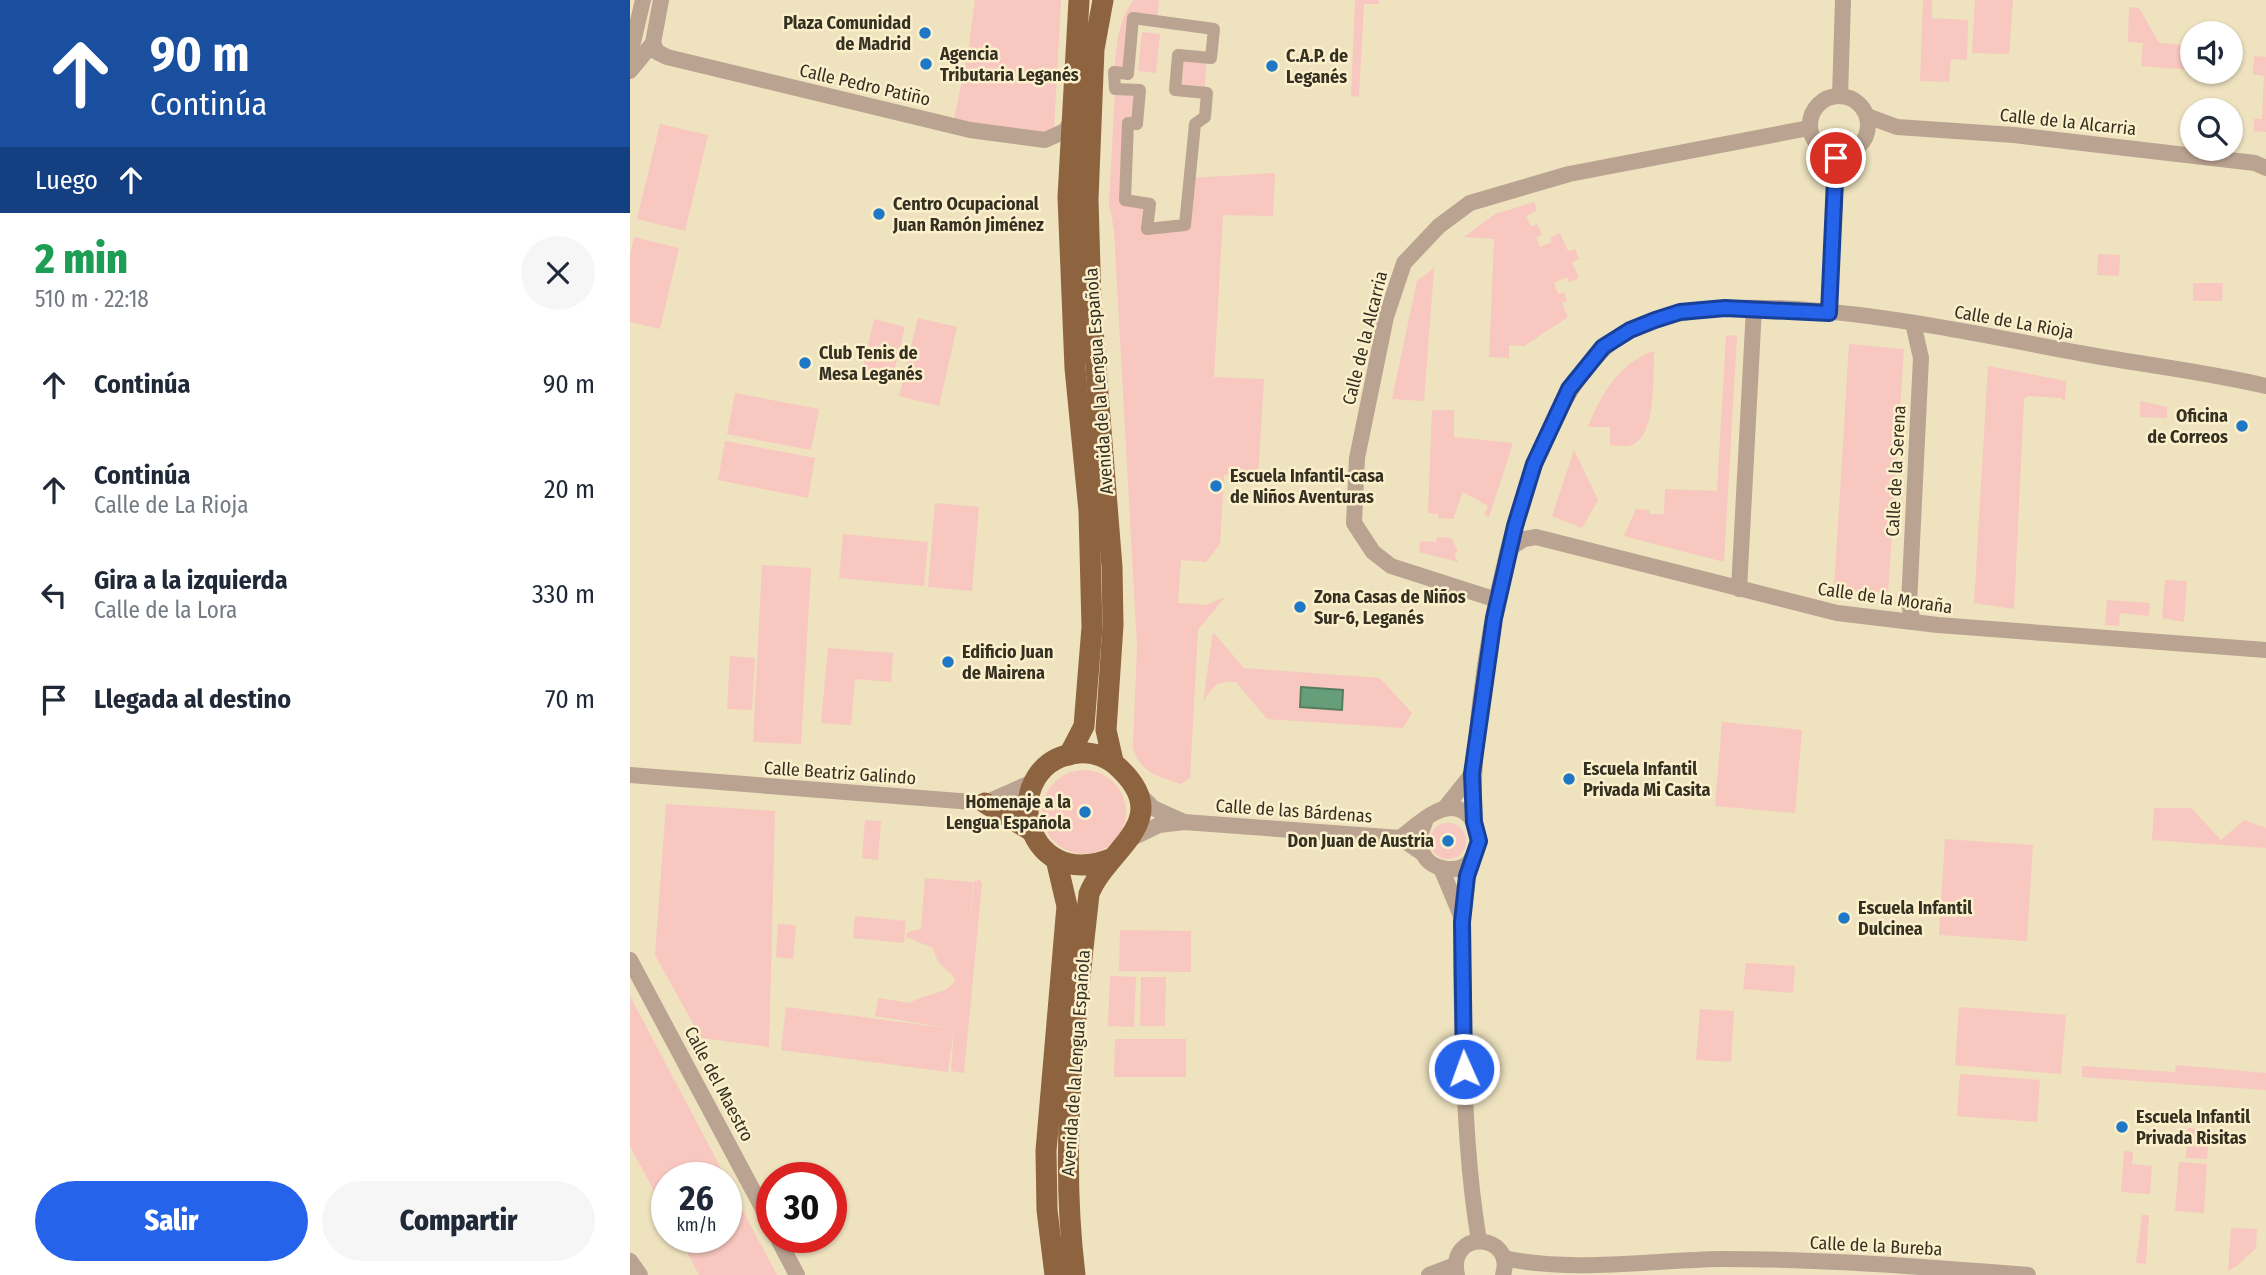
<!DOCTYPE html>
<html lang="es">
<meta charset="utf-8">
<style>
body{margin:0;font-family:"Fira Sans Condensed",sans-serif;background:#f6f6f7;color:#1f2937;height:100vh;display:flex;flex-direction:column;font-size:26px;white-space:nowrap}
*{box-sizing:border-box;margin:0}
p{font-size:23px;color:#747a83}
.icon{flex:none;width:38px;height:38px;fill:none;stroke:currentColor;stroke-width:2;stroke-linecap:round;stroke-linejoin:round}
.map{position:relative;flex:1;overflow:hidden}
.details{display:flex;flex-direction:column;background:#fff;width:630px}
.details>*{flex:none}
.hud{background:#1a4fa0;color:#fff;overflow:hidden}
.buttons{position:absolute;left:1550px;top:21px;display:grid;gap:14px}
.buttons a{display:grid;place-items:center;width:63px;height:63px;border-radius:50%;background:#fff;box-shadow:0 2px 5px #0004;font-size:35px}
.speed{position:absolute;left:21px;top:1162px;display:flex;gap:14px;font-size:35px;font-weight:700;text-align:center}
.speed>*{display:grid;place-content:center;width:91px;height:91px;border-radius:50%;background:#fff;box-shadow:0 2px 5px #0004;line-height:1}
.speed small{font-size:18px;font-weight:400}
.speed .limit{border:10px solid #d22;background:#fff;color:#111}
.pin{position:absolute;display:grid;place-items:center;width:60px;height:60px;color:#fff;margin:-30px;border:4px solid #fff;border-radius:50%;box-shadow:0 2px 7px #0007}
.me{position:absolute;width:77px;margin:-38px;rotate:358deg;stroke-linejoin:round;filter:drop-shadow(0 0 5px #0008)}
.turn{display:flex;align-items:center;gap:24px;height:147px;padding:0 35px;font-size:32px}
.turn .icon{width:91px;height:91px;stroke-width:2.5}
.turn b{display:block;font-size:49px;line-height:60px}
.then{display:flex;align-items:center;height:66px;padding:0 35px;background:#0003;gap:14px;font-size:26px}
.round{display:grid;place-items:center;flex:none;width:74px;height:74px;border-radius:37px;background:#f6f6f7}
.head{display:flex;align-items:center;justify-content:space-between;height:119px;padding:0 35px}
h1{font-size:42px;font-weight:800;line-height:52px;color:#1e9e55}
.button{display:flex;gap:14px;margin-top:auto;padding:14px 35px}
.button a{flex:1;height:80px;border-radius:42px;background:#2563eb;color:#fff;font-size:28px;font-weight:800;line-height:80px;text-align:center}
.button a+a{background:#f6f6f7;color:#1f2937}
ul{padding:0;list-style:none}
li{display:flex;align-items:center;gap:21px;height:105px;padding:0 35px}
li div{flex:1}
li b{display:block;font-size:26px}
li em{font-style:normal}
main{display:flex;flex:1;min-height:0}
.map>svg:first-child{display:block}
.green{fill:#f8c7bf}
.water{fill:#659e79;stroke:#567d5f;stroke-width:2}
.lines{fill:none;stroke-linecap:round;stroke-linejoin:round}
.pedestrian{stroke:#baa391;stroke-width:12}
.minor{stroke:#baa391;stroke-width:16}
.trunk{stroke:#8e633f;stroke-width:21}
.route-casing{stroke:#184099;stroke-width:18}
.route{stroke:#2563eb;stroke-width:12}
.poi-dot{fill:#1e78c5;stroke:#fcf0cc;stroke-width:2.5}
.labels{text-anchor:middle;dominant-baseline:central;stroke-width:5;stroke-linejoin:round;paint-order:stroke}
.poi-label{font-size:18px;font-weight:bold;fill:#343022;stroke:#fcf0cc;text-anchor:start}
.street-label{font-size:18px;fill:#343022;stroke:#fcf0cc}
</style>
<main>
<section class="details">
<div class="hud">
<div class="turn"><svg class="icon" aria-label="ahead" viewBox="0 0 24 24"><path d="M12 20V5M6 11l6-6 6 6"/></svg><div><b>90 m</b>Continúa</div></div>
<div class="then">Luego<svg class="icon" aria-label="ahead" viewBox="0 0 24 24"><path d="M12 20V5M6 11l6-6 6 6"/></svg></div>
</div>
<div class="head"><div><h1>2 min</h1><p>510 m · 22:18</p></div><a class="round"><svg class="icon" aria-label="close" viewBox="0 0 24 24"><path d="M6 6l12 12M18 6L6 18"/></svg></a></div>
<ul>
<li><svg class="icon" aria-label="ahead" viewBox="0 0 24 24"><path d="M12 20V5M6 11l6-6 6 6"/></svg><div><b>Continúa</b></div><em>90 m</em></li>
<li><svg class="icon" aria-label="ahead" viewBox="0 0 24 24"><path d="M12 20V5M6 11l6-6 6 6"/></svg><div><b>Continúa</b><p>Calle de La Rioja</p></div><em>20 m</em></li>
<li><svg class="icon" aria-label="left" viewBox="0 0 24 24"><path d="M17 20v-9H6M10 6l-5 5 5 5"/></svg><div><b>Gira a la izquierda</b><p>Calle de la Lora</p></div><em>330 m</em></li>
<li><svg class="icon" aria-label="arrive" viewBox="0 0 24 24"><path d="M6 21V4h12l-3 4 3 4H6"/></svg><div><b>Llegada al destino</b></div><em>70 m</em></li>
</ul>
<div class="button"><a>Salir</a><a>Compartir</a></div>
</section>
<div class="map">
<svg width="1636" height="1275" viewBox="0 0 1636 1275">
<rect width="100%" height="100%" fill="#eee2bf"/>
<g class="green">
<path d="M345,0h86l-7,130 -17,4 -83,-15 14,-67z"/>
<path d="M504,0h25l-2,20 -24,-2 -5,56 -14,-2c3,-25 3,-52 20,-72z"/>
<path d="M725,0h24v4h-15l-5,93 -8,-1z"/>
<path d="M1293,0h9v18l36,2 -1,40 -16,-1 -2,23 -29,-1z"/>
<path d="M1345,0h38l-4,54 -37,-1z"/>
<path d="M1499,7l10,1 20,35 34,3v24l-52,-4 2,-23 -15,-1z"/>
<path d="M512,32l18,2 -4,39 -18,-2z"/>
<path d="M548,55l29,3 -3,35 -29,-3z"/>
<path d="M1624,56l12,1v75l-12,-1v-12h8l2,-43 -11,-2z"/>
<path d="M485,89l25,1 -3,34 -8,-1 -4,77 25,4 -3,25 38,-4 5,-47 85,-5 -2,43 -50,-1 -9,162 50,2 -6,97 -34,-1 -4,69 -14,18 -25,-2 -3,43 28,2 19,-8 -27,33 -8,148 -9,6c-23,-7 -40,-11 -48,-36l4,-102 -23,-416 -5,-27z"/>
<path d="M30,124l48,11 -23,96 -48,-12z"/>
<path d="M904,202l3,8 -11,6 5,11 6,-3 5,11 -6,2 4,10 12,-5 -2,-4 10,-5 8,18 7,-2 4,10 -7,4 7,15 -10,4 -2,-5 -13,6 4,11 6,-2 3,9 -5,2 6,14 -44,29 -15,-1v13l-20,-1 5,-118 -30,-2 31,-23z"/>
<path d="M4,237l45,11 -19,81 -30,-7v-66z"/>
<path d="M1468,254l22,1 -1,21 -22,-1z"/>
<path d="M804,268l-10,133 -32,-2 25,-118z"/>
<path d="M1563,283h30l-1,18h-29z"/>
<path d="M288,318l39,9 -18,79 -40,-10z"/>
<path d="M244,319l31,8 -14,56 -30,-7z"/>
<path d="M1107,335l-13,227 -100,-26 12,-27 13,1 1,4h14l1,-25 52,2 9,-155z"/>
<path d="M1219,344l55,5 -16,244 -54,-4z"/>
<path d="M1024,351c-1,23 3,84 -22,94 -6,2 -15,1 -22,0v-18h-22c14,-34 30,-63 66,-76z"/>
<path d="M1358,366l78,15 -1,20 -4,-3 -33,-2 -4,3 -10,210 -40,-6z"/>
<path d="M105,393l84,16 -8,41 -84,-16z"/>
<path d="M1510,401l27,6v11l-27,-1z"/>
<path d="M802,410h22v27l59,6 -24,74 -5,-3 4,-8 -25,-14 -10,27 -15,-1v-4l-10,-1z"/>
<path d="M95,441l90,17 -7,40 -90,-18z"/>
<path d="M944,450l24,50 -16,28 -30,-12z"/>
<path d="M305,503l44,4 -7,84 -44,-4z"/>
<path d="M213,534l85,8 -4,44 -85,-8z"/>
<path d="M807,537l14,1 7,13 -4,3 4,8 -39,-10 1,-11 16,1z"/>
<path d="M132,565l49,3 -10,176 -48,-2z"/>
<path d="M1535,580l22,1 -3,41 -22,-4z"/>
<path d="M1477,600l43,3 -1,13 -29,-3 -1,13 -14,-1z"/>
<path d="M583,632l31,36 136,10 32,35 -9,15 -136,-9 -31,-37c-20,-2 -23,4 -33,20z"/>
<path d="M198,648l65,5 -2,29 -36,-3 -4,46 -30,-2z"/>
<path d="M100,656l25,2 -3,52 -25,-1z"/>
<path d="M1092,722l80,8 -7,83 -80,-7z"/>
<circle cx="454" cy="812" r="42"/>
<path d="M36,804l109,7 -6,236 -68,-9 -46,-83z"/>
<path d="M1524,808h37l30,32 23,-20 22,8v20l-114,-8z"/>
<path d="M235,820l16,1 -3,39 -16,-2z"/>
<circle cx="818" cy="841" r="18"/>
<path d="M1315,839l88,6 -6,96 -88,-6z"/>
<path d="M295,878l48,4 -5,55 6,-56 6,-1 2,4 -18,189 -13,-2 3,-42 -6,43 -167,-22 5,-43 168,22 -79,-13 3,-18 32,5c13,-9 36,-8 45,-22 -5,-14 -16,-9 -22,-33l-27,-11 2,-5 13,-3z"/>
<path d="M225,916l51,5 -2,22 -51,-5z"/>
<path d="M148,924l18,1 -3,34 -17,-2z"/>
<path d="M490,930l71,1v41l-72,-1z"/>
<path d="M1116,963l49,3 -2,27 -50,-4z"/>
<path d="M480,976l26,1 -2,50 -26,-1z"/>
<path d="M511,977h25l-1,49h-25z"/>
<path d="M0,996l96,182h-59v37l-37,-69z"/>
<path d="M1329,1007l107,8 -5,59 -106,-9z"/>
<path d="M1070,1009l34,2 -3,51 -35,-2z"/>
<path d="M485,1039h71v38h-72z"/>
<path d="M1546,1065l90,8v17l-184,-13v-11l93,6z"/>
<path d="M1330,1074l80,6 -3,42 -80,-6z"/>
<path d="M1558,1128l21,2 -2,29 -21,-1z"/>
<path d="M1494,1151l9,1 -1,12 20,2 -2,28 -29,-2z"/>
<path d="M1549,1162l28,2 -3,49 -29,-2z"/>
<path d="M96,1179l51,96h-78l-20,-38h47z"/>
<path d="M1512,1215h7l-3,49 -10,-1z"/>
<path d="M1601,1228l26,1 -1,19 -19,18 -9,5z"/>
</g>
<path class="water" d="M671,687l42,3 -1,20 -42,-3z"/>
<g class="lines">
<path class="pedestrian" d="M503,18l81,11 -3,29 -33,-3 -3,35 32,3 -2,24 -10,7 -10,101 -38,4 3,-25 -25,-4 3,-77 9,1 3,-34 -25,-1 -1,-17 14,2z"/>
<g class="minor">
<path d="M23,43l4,9 10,5 303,73 75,10 20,-9 6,-9"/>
<path d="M0,55l13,-55"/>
<path d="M0,71l23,-28 8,-43"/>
<circle cx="1209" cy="125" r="29"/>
<path d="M1210,96l3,-96"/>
<path d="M1237,116l30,11 117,8 241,28 11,5"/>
<path d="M1199,313l8,-158"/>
<path d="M1283,323l8,35 -12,246 4,18"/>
<path d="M880,548l14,-9 12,-2 301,76 101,12 328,25"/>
<path d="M1109,589l15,-281"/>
<path d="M867,600l-106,-34 -18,-14 -19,-29 3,-65 29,-141 18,-54 35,-37 31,-23 99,-29 240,-46"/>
<path d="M0,775l355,28 50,-22"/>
<path d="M507,792l16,16 29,13"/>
<path d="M814,809l28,-35"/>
<path d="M844,822c-5,-120 41,-431 156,-492 101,-54 342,4 455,24 60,11 122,18 181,32"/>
<path d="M502,838l27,-13 25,-3 216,16 21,14"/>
<path d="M770,838c11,-8 23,-20 36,-26 49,-24 59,68 6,56 -15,-3 -20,-14 -24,-27l8,-22"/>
<path d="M841,859c-13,60 -10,123 -8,183 2,67 5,133 16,199"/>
<path d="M811,868l20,48"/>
<path d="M0,960l142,266"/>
<path d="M147,1237l20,38"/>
<path d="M874,1258c66,15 149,2 217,1 102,0 205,8 307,16"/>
<path d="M0,1261l10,14"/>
<path d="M799,1275l26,-10"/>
<path d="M827,1275c-10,-47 59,-42 46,0"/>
</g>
<g class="trunk">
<path d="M473,0l-9,49 -6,150 3,106 21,262 1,58 -7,105 7,31"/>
<path d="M439,755l15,-29 8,-99 -3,-116 -14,-143 -7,-171 11,-197"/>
<path d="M355,803l45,27"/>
<path d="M425,1275l-8,-65 -1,-59 21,-245 -11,-47"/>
<path d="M445,1275c-16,-129 0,-253 14,-381 17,-45 88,-73 29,-127 -10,-10 -25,-15 -39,-14 -83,7 -60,144 34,105"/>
</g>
</g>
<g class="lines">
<defs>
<path id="route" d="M834,1069l-2,-147 5,-46 12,-35 -5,-19 -2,-48 22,-156 21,-92 19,-62 35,-75 34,-42 27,-17 25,-10 25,-8 45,-4 104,5 7,-155"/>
</defs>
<use href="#route" class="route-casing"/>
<use href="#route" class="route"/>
</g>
<g class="poi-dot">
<circle cx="295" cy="33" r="7"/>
<circle cx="296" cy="64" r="7"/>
<circle cx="642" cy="66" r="7"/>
<circle cx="249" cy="214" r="7"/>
<circle cx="175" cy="363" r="7"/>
<circle cx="1612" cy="426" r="7"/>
<circle cx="586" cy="486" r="7"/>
<circle cx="670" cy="607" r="7"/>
<circle cx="318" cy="662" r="7"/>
<circle cx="939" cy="779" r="7"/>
<circle cx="455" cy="812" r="7"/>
<circle cx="818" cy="841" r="7"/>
<circle cx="1214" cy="918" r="7"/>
<circle cx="1492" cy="1127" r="7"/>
</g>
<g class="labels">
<g class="poi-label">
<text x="281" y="23" text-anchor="end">Plaza Comunidad<tspan x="281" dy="21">de Madrid</tspan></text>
<text x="310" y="54">Agencia<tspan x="310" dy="21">Tributaria Leganés</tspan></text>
<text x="656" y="56">C.A.P. de<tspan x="656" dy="21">Leganés</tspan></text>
<text x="263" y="204">Centro Ocupacional<tspan x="263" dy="21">Juan Ramón Jiménez</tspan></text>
<text x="189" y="353">Club Tenis de<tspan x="189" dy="21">Mesa Leganés</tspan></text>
<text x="1598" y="416" text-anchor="end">Oficina<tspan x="1598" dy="21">de Correos</tspan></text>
<text x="600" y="476">Escuela Infantil-casa<tspan x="600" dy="21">de Niños Aventuras</tspan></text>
<text x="684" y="597">Zona Casas de Niños<tspan x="684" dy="21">Sur-6, Leganés</tspan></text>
<text x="332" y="652">Edificio Juan<tspan x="332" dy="21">de Mairena</tspan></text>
<text x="953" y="769">Escuela Infantil<tspan x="953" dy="21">Privada Mi Casita</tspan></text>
<text x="441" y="802" text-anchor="end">Homenaje a la<tspan x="441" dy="21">Lengua Española</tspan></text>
<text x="804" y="841" text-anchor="end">Don Juan de Austria</text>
<text x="1228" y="908">Escuela Infantil<tspan x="1228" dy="21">Dulcinea</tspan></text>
<text x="1506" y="1117">Escuela Infantil<tspan x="1506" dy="21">Privada Risitas</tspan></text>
</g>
<g class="street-label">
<text transform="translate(235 85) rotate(13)">Calle Pedro Patiño</text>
<text transform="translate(1438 122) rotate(6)">Calle de la Alcarria</text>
<text transform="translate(1384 322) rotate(10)">Calle de La Rioja</text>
<text transform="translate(735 338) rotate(-76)">Calle de la Alcarria</text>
<text transform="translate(469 381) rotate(-94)">Avenida de la Lengua Española</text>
<text transform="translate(1266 471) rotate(-87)">Calle de la Serena</text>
<text transform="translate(1255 598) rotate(8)">Calle de la Moraña</text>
<text transform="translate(210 773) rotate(4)">Calle Beatriz Galindo</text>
<text transform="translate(664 811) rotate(4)">Calle de las Bárdenas</text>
<text transform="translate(446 1063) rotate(-86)">Avenida de la Lengua Española</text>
<text transform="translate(89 1084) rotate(62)">Calle del Maestro</text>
<text transform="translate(1246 1246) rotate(3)">Calle de la Bureba</text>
</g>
</g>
</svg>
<div class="buttons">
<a><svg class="icon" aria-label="sound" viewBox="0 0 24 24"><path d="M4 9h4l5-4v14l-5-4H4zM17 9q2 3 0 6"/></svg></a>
<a><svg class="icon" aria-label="search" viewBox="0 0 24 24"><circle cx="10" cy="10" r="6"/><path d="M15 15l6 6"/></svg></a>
</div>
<div class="speed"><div>26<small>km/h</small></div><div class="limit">30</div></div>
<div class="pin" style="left:1206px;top:158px;background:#d93025"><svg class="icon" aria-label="arrive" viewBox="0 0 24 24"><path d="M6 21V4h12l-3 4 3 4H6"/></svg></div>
<svg class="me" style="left:834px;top:1069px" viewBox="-20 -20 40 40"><circle r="17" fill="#2563eb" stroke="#fff" stroke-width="3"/><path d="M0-11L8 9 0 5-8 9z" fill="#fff"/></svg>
</div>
</main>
